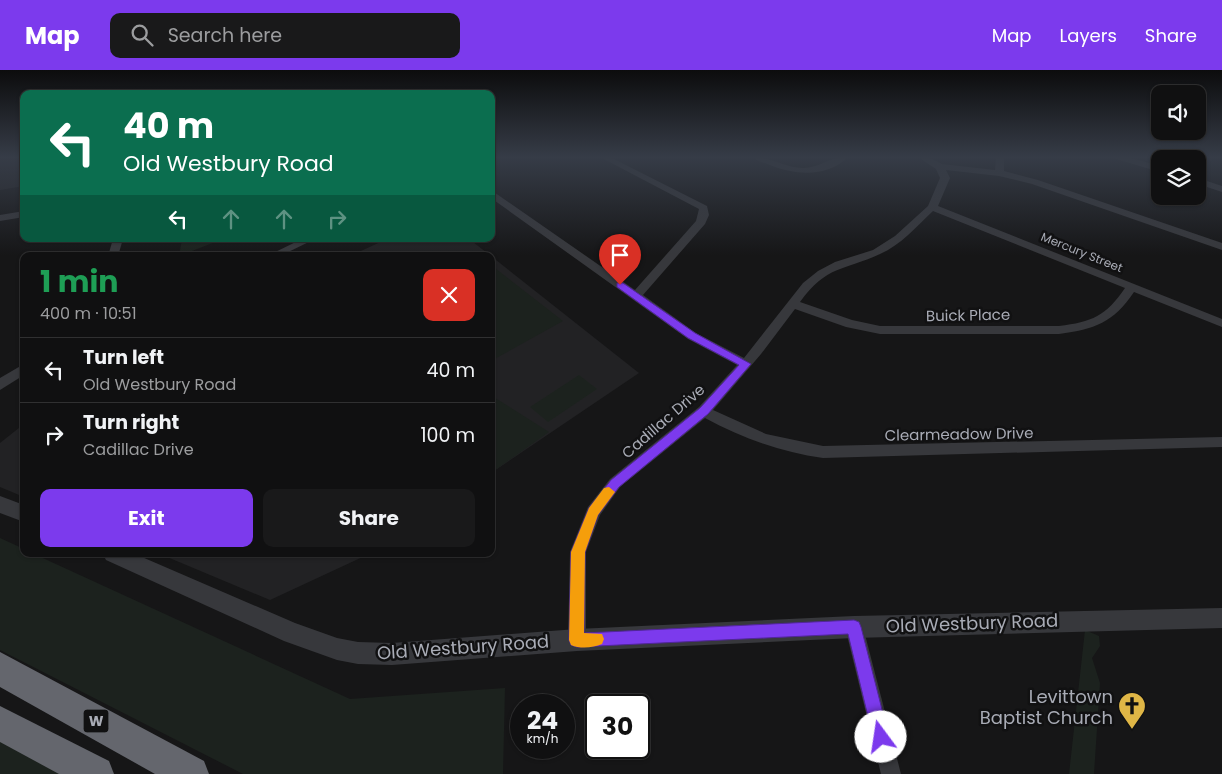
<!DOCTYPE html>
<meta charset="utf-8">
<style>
body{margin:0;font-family:Poppins,sans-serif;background:#19191a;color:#f1f3f6;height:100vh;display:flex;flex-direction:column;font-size:19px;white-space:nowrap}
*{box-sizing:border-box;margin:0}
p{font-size:16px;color:#9c9d9f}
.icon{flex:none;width:28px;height:28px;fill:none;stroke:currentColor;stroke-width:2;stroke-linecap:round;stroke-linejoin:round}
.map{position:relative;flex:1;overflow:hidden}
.panel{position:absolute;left:20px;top:182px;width:475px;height:305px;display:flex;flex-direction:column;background:#101011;border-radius:10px;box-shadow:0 1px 4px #0004,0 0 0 1px #303031}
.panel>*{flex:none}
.banner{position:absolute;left:20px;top:20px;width:475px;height:152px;border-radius:10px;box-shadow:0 1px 4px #0004,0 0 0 1px #303031;background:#0b6e4f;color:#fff;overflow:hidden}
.fabs{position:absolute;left:1151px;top:15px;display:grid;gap:10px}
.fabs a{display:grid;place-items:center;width:55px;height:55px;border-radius:10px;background:#101011;box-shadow:0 1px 4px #0004,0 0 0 1px #303031;font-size:25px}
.speed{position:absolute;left:510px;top:624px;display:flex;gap:10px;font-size:25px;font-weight:700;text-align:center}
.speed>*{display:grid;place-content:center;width:65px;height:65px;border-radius:50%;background:#101011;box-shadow:0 1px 4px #0004,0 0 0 1px #303031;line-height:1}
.speed small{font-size:12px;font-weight:400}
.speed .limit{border:2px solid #111;border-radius:8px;background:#fff;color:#111}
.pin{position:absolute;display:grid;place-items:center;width:42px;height:42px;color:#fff;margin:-51px -21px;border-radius:50% 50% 50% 0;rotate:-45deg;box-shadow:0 0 5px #0007}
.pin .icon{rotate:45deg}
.me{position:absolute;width:55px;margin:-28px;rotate:346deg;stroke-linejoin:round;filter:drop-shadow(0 0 4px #0008)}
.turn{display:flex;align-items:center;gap:18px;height:105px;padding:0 20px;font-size:22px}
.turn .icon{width:65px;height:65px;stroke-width:2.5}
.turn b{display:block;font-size:35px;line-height:42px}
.lanes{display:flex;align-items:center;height:48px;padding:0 20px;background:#0003;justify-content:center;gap:25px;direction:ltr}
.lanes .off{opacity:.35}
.round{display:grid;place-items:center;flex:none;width:52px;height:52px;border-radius:10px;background:#19191a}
.summary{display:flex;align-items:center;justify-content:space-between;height:85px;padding:0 20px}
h1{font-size:30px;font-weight:700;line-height:38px;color:#1e9e55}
.primary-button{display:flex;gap:10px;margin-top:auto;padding:10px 20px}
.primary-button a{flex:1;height:58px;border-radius:10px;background:#7c3aed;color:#fff;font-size:20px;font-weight:700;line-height:58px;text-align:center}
.primary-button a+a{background:#19191a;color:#f1f3f6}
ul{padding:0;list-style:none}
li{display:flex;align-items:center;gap:15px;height:65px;padding:0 20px;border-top:1px solid #303031}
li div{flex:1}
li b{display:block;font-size:19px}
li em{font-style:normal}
header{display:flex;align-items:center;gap:30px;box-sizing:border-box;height:70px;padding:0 25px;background:#7c3aed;color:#fff}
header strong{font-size:24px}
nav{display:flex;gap:28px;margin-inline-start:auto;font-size:18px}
.search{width:350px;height:45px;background:#19191a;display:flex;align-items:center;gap:12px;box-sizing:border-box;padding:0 18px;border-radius:10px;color:#9c9d9f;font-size:19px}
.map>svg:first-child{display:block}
.built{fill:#222224}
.green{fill:#1c221e}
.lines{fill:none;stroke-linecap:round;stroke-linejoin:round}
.minor{fill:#37383c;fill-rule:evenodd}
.tertiary{fill:#37383c;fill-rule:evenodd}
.motorway{fill:#64666d;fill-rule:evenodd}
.route{fill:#7c3aed;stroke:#51269a}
.slow{fill:#f59e0b}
.labels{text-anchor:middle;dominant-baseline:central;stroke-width:5;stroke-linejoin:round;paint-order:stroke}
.far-street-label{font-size:12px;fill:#a9acb6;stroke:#111112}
.shield{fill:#111112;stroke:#7b7e85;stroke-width:1}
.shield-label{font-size:14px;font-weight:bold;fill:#a9acb6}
.street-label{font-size:15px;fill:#a9acb6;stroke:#111112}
.near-street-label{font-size:18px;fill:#a9acb6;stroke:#111112}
.near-poi-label{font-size:18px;fill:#a9acb6;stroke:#111112;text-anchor:end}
</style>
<header>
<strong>Map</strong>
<div class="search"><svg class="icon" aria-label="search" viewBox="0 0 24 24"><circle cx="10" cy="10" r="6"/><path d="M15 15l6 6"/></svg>Search here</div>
<nav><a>Map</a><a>Layers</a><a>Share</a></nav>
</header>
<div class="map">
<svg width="1222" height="704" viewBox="0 0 1222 704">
<rect width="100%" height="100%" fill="#161617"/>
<g class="built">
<path d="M0,87h24v29l-24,4z"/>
<path d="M387,169h82l22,17h-141z"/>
<path d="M491,186l148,117 -148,100z"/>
<path d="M24,354v73l-24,-10v-44z"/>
<path d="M160,484h209l-99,46z"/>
</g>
<g class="green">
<path d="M182,169h41l-44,17z"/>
<path d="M491,195l72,56 -72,40z"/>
<path d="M579,305l18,14 -49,33 -18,-15z"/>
<path d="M492,326l57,36 -58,41v-76z"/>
<path d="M0,468l24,11v5h10l316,145 155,-11 -2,86h-260l-243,-124z"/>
<path d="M1085,560l14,6 1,10 -8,12 8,25 -6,91h-25z"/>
<path d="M0,667l63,37h-63z"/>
</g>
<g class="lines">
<g class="minor">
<path d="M600,87h10l97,49 2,9 -4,9 -62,71 53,38 48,25 59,-75 15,-12 17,-9 38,-12 22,-14 33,-30 12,-28 -4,-9 -18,-12h10l14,7 53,6 1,-13h8v14l34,9 184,63v7l-190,-66 -33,-8 -53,-6 4,8 -12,28 284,113v8l-88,-35c-21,31 -39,37 -75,42h-179l-34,-7 -51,-18 -34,45 -48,56 53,24 57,12 399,-9v10l-399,11c-42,-6 -81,-20 -118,-40l-85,69 -20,28 -14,37v88l-3,6 -6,3 -6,-3 -3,-6 2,-88 18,-45 22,-28 89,-72 38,-42 -49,-26 -197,-141v-8l144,100 61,-69 3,-12zM933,141l192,77c-19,28 -33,34 -66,38h-179l-28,-6 -52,-18c27,-37 43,-31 80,-48 21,-9 37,-28 53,-43z"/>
<path d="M753,87c18,0 32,11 50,11 17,0 30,-13 45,-11 -21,21 -53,18 -78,8 -6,-2 -14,-4 -17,-8z"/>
<path d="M1115,87h12l33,9v6l-44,-13z"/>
<path d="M1198,108l24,8v6l-24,-8z"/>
<path d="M24,141v6l-24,4v-6z"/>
<path d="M113,169h10l-5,17h-10z"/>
<path d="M302,169h13l-35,17h-13z"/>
<path d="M24,294v11l-24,15v-12z"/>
<path d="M854,549l6,2 3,6 38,147h-20l-36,-147 3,-6z"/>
</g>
<g class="tertiary">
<path d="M0,426l24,9v17l-24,-9z"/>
<path d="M103,484h32l160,69 42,15 21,4 34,1 185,-14 277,-13 368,-8v20l-368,10 -277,13 -185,14 -34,-1 -21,-4 -53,-19 -178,-81z"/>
</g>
<g class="motorway">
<path d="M0,582l204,109 5,13h-54l-155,-87z"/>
<path d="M0,636l109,55 5,13h-55l-59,-32z"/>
</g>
</g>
<linearGradient id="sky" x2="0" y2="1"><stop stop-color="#0c0c0d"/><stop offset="0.47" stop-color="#363c47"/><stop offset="1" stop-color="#363c47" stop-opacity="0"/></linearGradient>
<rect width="1222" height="185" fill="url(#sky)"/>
<path class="route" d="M617,213h6l72,50 56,31 -43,50 -89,73 -21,28 -13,37 -1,81 270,-13 5,2 2,5 28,110 -2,6 -6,2 -5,-2 -3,-6 -25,-103 -271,13 -6,-2 -2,-5 2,-88 18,-44 22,-28 89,-72 39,-43 -51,-27 -71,-51z"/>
<path class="slow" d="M609,417l6,5 -17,23 -13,37 -1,81 18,1 2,5 -2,5c-9,4 -22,5 -31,1l-2,-5 2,-88 18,-44 15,-20z"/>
<defs>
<symbol id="church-pin" viewBox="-11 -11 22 30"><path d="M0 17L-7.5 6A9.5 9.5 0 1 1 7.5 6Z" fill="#dfb646" stroke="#111112"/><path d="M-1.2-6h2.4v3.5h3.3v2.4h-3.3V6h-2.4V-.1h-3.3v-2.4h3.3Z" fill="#111"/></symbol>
</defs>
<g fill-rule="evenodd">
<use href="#church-pin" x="1116" y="620" width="32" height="43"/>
</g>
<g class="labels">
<g class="far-street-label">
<text transform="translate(1082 182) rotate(22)">Mercury Street</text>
</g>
<rect class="shield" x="83.5" y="639.5" width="25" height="23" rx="4"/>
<g class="shield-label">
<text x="96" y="651">W</text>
</g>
<g class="street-label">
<text transform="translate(968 245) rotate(-1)">Buick Place</text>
<text transform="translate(663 351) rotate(-41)">Cadillac Drive</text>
<text transform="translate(959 364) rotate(-1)">Clearmeadow Drive</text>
</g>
<g class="near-street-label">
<text transform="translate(972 553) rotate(-2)">Old Westbury Road</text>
<text transform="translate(463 577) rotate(-4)">Old Westbury Road</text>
</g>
<g class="near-poi-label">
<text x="1113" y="626">Levittown<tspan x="1113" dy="21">Baptist Church</tspan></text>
</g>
</g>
</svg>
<div class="fabs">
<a><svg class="icon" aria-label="sound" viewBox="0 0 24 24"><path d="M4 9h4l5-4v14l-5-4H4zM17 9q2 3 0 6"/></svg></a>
<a><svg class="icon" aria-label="layers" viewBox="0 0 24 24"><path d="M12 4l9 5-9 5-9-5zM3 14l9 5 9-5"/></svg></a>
</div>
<div class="speed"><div>24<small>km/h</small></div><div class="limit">30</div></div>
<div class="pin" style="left:620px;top:215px;background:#d93025"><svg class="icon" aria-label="arrive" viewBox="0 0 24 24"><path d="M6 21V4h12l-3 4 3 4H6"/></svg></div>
<svg class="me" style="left:881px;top:667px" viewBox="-20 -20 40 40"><circle r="19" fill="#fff"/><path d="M0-13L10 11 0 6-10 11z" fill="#7c3aed"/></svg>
<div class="banner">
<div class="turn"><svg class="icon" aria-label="left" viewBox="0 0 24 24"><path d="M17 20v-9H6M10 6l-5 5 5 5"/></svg><div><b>40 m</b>Old Westbury Road</div></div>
<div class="lanes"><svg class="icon" aria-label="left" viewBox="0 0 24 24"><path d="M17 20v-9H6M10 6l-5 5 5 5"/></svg><svg class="icon off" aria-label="ahead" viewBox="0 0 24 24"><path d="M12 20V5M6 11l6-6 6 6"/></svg><svg class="icon off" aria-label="ahead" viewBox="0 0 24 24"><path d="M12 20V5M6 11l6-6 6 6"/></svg><svg class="icon off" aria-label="right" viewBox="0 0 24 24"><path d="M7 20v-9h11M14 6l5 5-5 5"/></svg></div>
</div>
<section class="panel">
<div class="summary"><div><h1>1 min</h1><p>400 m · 10:51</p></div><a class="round" style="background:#d93025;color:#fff"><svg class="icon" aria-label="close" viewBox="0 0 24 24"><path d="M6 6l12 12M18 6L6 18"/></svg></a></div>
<ul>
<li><svg class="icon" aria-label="left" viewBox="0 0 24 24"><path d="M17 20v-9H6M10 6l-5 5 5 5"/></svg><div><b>Turn left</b><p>Old Westbury Road</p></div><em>40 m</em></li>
<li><svg class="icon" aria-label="right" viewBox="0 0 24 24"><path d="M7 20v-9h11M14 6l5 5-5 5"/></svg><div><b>Turn right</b><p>Cadillac Drive</p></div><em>100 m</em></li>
</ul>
<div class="primary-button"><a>Exit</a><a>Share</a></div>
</section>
</div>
